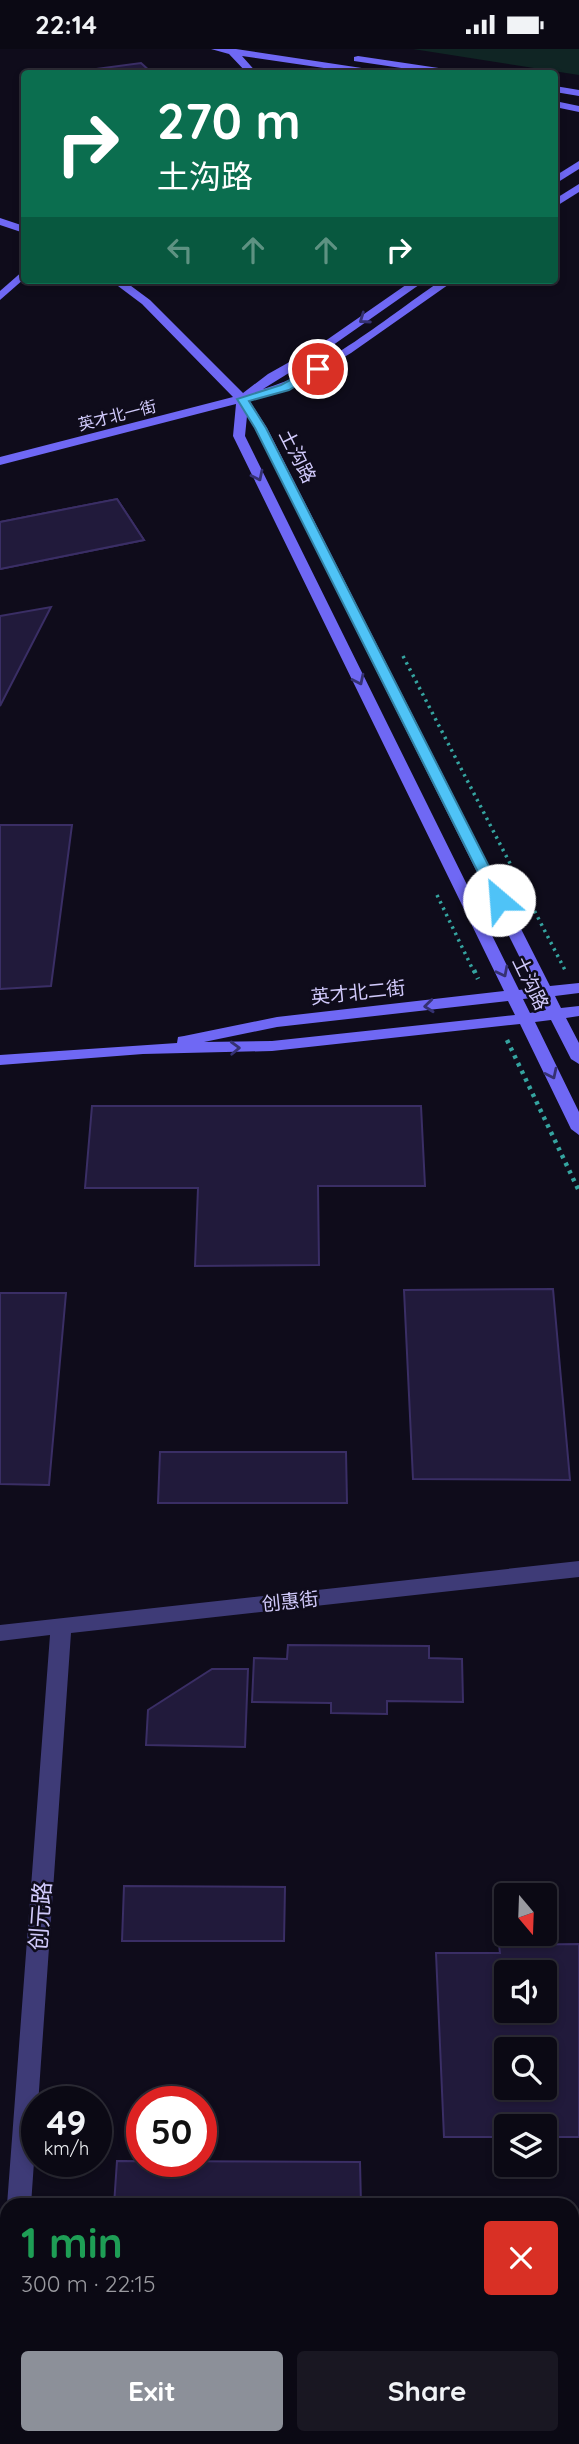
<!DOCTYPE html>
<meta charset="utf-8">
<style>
body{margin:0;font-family:Quicksand,"Noto Sans SC",sans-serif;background:#191722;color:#f1f3f6;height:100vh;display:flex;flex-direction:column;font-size:26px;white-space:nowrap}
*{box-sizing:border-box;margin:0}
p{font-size:23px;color:#9a9aa0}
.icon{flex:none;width:38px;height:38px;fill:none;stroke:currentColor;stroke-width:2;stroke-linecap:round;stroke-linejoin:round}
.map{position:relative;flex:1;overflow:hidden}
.panel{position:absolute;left:0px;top:2149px;width:579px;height:247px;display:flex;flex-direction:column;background:#0b0914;border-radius:21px 21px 0 0;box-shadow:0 4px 10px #0003,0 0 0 2px #2b2a34}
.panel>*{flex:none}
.banner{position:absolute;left:21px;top:21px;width:537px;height:214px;border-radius:7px;box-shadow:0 4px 10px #0003,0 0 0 2px #2b2a34;background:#0b6e4f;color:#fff;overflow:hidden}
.needle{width:46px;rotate:161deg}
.buttons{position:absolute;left:494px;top:1834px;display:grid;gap:14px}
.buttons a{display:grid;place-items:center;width:63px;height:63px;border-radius:7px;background:#0b0914;box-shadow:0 4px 10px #0003,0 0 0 2px #2b2a34;font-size:35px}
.speed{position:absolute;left:21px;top:2037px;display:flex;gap:14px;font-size:35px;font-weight:700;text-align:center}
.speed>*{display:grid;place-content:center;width:91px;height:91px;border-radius:50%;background:#0b0914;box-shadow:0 4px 10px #0003,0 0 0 2px #2b2a34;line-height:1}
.speed small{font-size:18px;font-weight:400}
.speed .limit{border:10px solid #d22;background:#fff;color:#111}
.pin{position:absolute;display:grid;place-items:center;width:60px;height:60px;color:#fff;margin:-30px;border:4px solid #fff;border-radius:50%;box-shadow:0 2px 7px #0007}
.me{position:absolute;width:77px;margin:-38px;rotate:333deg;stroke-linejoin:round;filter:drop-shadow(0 0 5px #0008)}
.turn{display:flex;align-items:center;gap:24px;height:147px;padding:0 21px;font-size:32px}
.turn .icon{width:91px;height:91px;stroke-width:2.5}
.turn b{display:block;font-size:49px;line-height:60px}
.lanes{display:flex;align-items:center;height:66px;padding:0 21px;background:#0003;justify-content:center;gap:35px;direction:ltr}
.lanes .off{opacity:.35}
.round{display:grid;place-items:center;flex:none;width:74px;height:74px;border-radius:7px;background:#191722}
.headline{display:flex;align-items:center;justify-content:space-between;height:119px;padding:0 21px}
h1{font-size:42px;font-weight:700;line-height:52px;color:#1e9e55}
.action{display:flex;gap:14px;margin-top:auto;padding:14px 21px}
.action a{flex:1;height:80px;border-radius:7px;background:#8c9099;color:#fff;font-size:28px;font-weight:700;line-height:80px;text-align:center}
.action a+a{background:#191722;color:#f1f3f6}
.status{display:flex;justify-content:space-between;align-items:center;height:49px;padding:0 35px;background:#0b0914;direction:ltr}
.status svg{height:19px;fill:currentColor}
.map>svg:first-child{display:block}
.green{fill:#102524}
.building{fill:#211a3b;stroke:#3a2e65;stroke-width:2;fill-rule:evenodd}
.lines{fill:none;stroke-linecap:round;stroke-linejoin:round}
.path-far2{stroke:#35a4a0;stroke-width:3.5;stroke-dasharray:2.5 4.5;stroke-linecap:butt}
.path-far1{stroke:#35a4a0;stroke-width:4.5;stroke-dasharray:3.5 5;stroke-linecap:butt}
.path{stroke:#35a4a0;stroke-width:5;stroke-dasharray:4.5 7;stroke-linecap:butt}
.street{fill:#3e3b77;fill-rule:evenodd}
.secondary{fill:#6f68f4;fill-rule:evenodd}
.primary{fill:#bd5af3;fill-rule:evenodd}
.oneway{stroke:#353172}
.route{fill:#4fc3f7;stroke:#337fa1;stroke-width:2}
.labels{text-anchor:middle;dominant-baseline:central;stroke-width:5;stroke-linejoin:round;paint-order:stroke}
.far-street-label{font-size:16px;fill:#d1cafb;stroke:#0f0c1b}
.street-label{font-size:19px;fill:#d1cafb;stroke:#0f0c1b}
.near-street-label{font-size:23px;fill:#d1cafb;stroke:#0f0c1b}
</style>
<div class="status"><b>22:14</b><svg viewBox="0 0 49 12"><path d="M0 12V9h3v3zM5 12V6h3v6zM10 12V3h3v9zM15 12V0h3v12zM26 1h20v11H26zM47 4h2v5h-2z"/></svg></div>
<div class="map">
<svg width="579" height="2395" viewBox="0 0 579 2395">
<rect width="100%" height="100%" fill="#0f0c1b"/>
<path class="green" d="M413,0h166v26z"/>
<g class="building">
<path d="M141,14l11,10h-86z"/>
<path d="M117,450l27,41 -144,29v-47z"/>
<path d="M117,450l27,41 -144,29v-47z"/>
<path d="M51,558l-51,99v-90z"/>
<path d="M0,776h72l-21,161 -51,3z"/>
<path d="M92,1057h329l4,80h-107l1,79 -124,1 3,-78h-113z"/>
<path d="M553,1240l17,191 -157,-1 -9,-189z"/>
<path d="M0,1244h66l-17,192 -49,-1z"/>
<path d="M160,1403h186l1,51h-189z"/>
<path d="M288,1596l141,1v12l33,1 1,43 -76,-1v13l-56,-1v-10l-79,-1 2,-44 33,1z"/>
<path d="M212,1620h36l-3,78 -99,-2 2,-35z"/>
<path d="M124,1837l161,1 -1,54h-162z"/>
<path d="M579,1895v193h-35v-11h-38v11h-62l-8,-184h64l-1,-8zM506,1923h38v39h-38zM506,2000h38v39h-38z"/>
<path d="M117,2112l243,1 1,43h-247z"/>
</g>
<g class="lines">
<g class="path-far2">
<path d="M403,607l163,316"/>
<path d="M437,846l37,77"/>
</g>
<g class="path-far1">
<path d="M474,921l4,9"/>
<path d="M507,991l72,151"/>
</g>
<g class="path">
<path d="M572,2297l7,-3"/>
<path d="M312,2395l17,-6"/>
</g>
<g class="street">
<path d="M579,1512v16l-508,56 -40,572h-24l43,-570 -50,6v-16z"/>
<path d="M7,2311v78h8v6h-15v-81z"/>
</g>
<g class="secondary">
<path d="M211,0h25l139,21 5,3h-22l-116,-17 15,17h-10l-18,-19z"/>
<path d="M358,7l94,14 5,3h-22l-81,-12v-4z"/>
<path d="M555,37l24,4v6l-24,-4z"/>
<path d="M555,52l24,5v6l-24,-5z"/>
<path d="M579,112v8l-24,15v-8z"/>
<path d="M579,135v8l-24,15v-8z"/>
<path d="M0,169l24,8v7l-24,-8z"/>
<path d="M24,221v9l-24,21v-9z"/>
<path d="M110,231h13l27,20 93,93 25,-19 50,-28 95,-66h13l-100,70 -63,39c55,-14 130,-76 179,-109h13l-104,73 -62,37 -40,10 18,28 283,558 29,-3v10l-24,3 6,12 18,-2v10l-13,2 13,25v21l-8,-5 -20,-39 -16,2 44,90v23l-8,-6 -51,-105 -248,27 -129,3 -143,11v-10l177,-12 1,-6 6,-1 93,-19 227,-26 -271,-555 3,-32 -236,61v-8l233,-60 -91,-93zM247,367l8,12 280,560 -16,2 -274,-554zM540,948l6,13 -16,3 -7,-14zM508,952l7,14 -243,26 -68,1 73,-15z"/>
</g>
<g class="primary">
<path d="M579,2358v26l-7,1v-25z"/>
<path d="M507,2389h39l-3,6h-39z"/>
</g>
</g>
<defs><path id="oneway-chevron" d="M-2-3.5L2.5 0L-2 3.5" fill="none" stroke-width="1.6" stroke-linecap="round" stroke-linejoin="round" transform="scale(1.75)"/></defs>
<g class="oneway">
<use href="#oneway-chevron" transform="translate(364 270) rotate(145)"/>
<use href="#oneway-chevron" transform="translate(258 427) rotate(64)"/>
<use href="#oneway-chevron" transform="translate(359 631) rotate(64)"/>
<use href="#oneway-chevron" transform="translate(503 923) rotate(63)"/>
<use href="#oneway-chevron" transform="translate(429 957) rotate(174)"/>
<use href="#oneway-chevron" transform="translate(235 999) rotate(-2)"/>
<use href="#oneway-chevron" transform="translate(552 1025) rotate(64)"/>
</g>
<path class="route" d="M314,318l9,2 -34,21 -40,11 17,27 240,472 -2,3h-10l-2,-3 -237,-472 -18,-29 44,-14z"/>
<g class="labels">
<g class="far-street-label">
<text transform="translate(117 366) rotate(-14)">英才北一街</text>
</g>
<g class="street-label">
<text transform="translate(298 407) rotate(63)">土沟路</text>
<text transform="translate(531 934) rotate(64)">土沟路</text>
<text transform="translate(358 943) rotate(-6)">英才北二街</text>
<text transform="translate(290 1552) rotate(-6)">创惠街</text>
</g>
<g class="near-street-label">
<text transform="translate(40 1867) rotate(-86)">创元路</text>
</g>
</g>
</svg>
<div class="buttons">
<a><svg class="needle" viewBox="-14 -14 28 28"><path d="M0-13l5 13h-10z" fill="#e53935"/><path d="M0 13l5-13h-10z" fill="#9a9aa0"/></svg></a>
<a><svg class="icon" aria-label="sound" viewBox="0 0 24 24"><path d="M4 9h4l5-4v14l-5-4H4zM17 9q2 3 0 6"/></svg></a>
<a><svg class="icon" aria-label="search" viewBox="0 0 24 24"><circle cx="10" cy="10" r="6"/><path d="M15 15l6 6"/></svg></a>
<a><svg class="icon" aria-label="layers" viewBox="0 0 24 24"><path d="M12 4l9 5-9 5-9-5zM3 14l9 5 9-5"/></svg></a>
</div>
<div class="speed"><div>49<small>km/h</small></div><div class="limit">50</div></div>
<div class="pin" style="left:318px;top:320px;background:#d93025"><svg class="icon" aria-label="arrive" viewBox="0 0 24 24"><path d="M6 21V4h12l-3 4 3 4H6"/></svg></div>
<svg class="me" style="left:499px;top:851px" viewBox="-20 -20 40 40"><circle r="19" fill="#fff"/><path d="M0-13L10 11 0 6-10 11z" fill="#4fc3f7"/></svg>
<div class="banner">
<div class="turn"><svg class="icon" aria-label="right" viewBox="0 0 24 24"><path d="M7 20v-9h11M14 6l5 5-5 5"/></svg><div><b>270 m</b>土沟路</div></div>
<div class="lanes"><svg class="icon off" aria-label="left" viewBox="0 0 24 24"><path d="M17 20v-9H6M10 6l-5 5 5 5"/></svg><svg class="icon off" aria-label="ahead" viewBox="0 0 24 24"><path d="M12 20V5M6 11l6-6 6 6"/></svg><svg class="icon off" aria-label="ahead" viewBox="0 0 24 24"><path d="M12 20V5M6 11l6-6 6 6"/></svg><svg class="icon" aria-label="right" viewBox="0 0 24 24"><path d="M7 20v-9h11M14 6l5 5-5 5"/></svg></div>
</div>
<section class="panel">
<div class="headline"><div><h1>1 min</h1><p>300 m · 22:15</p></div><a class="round" style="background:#d93025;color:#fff"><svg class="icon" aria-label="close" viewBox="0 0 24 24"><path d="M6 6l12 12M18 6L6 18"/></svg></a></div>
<div class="action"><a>Exit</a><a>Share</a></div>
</section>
</div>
